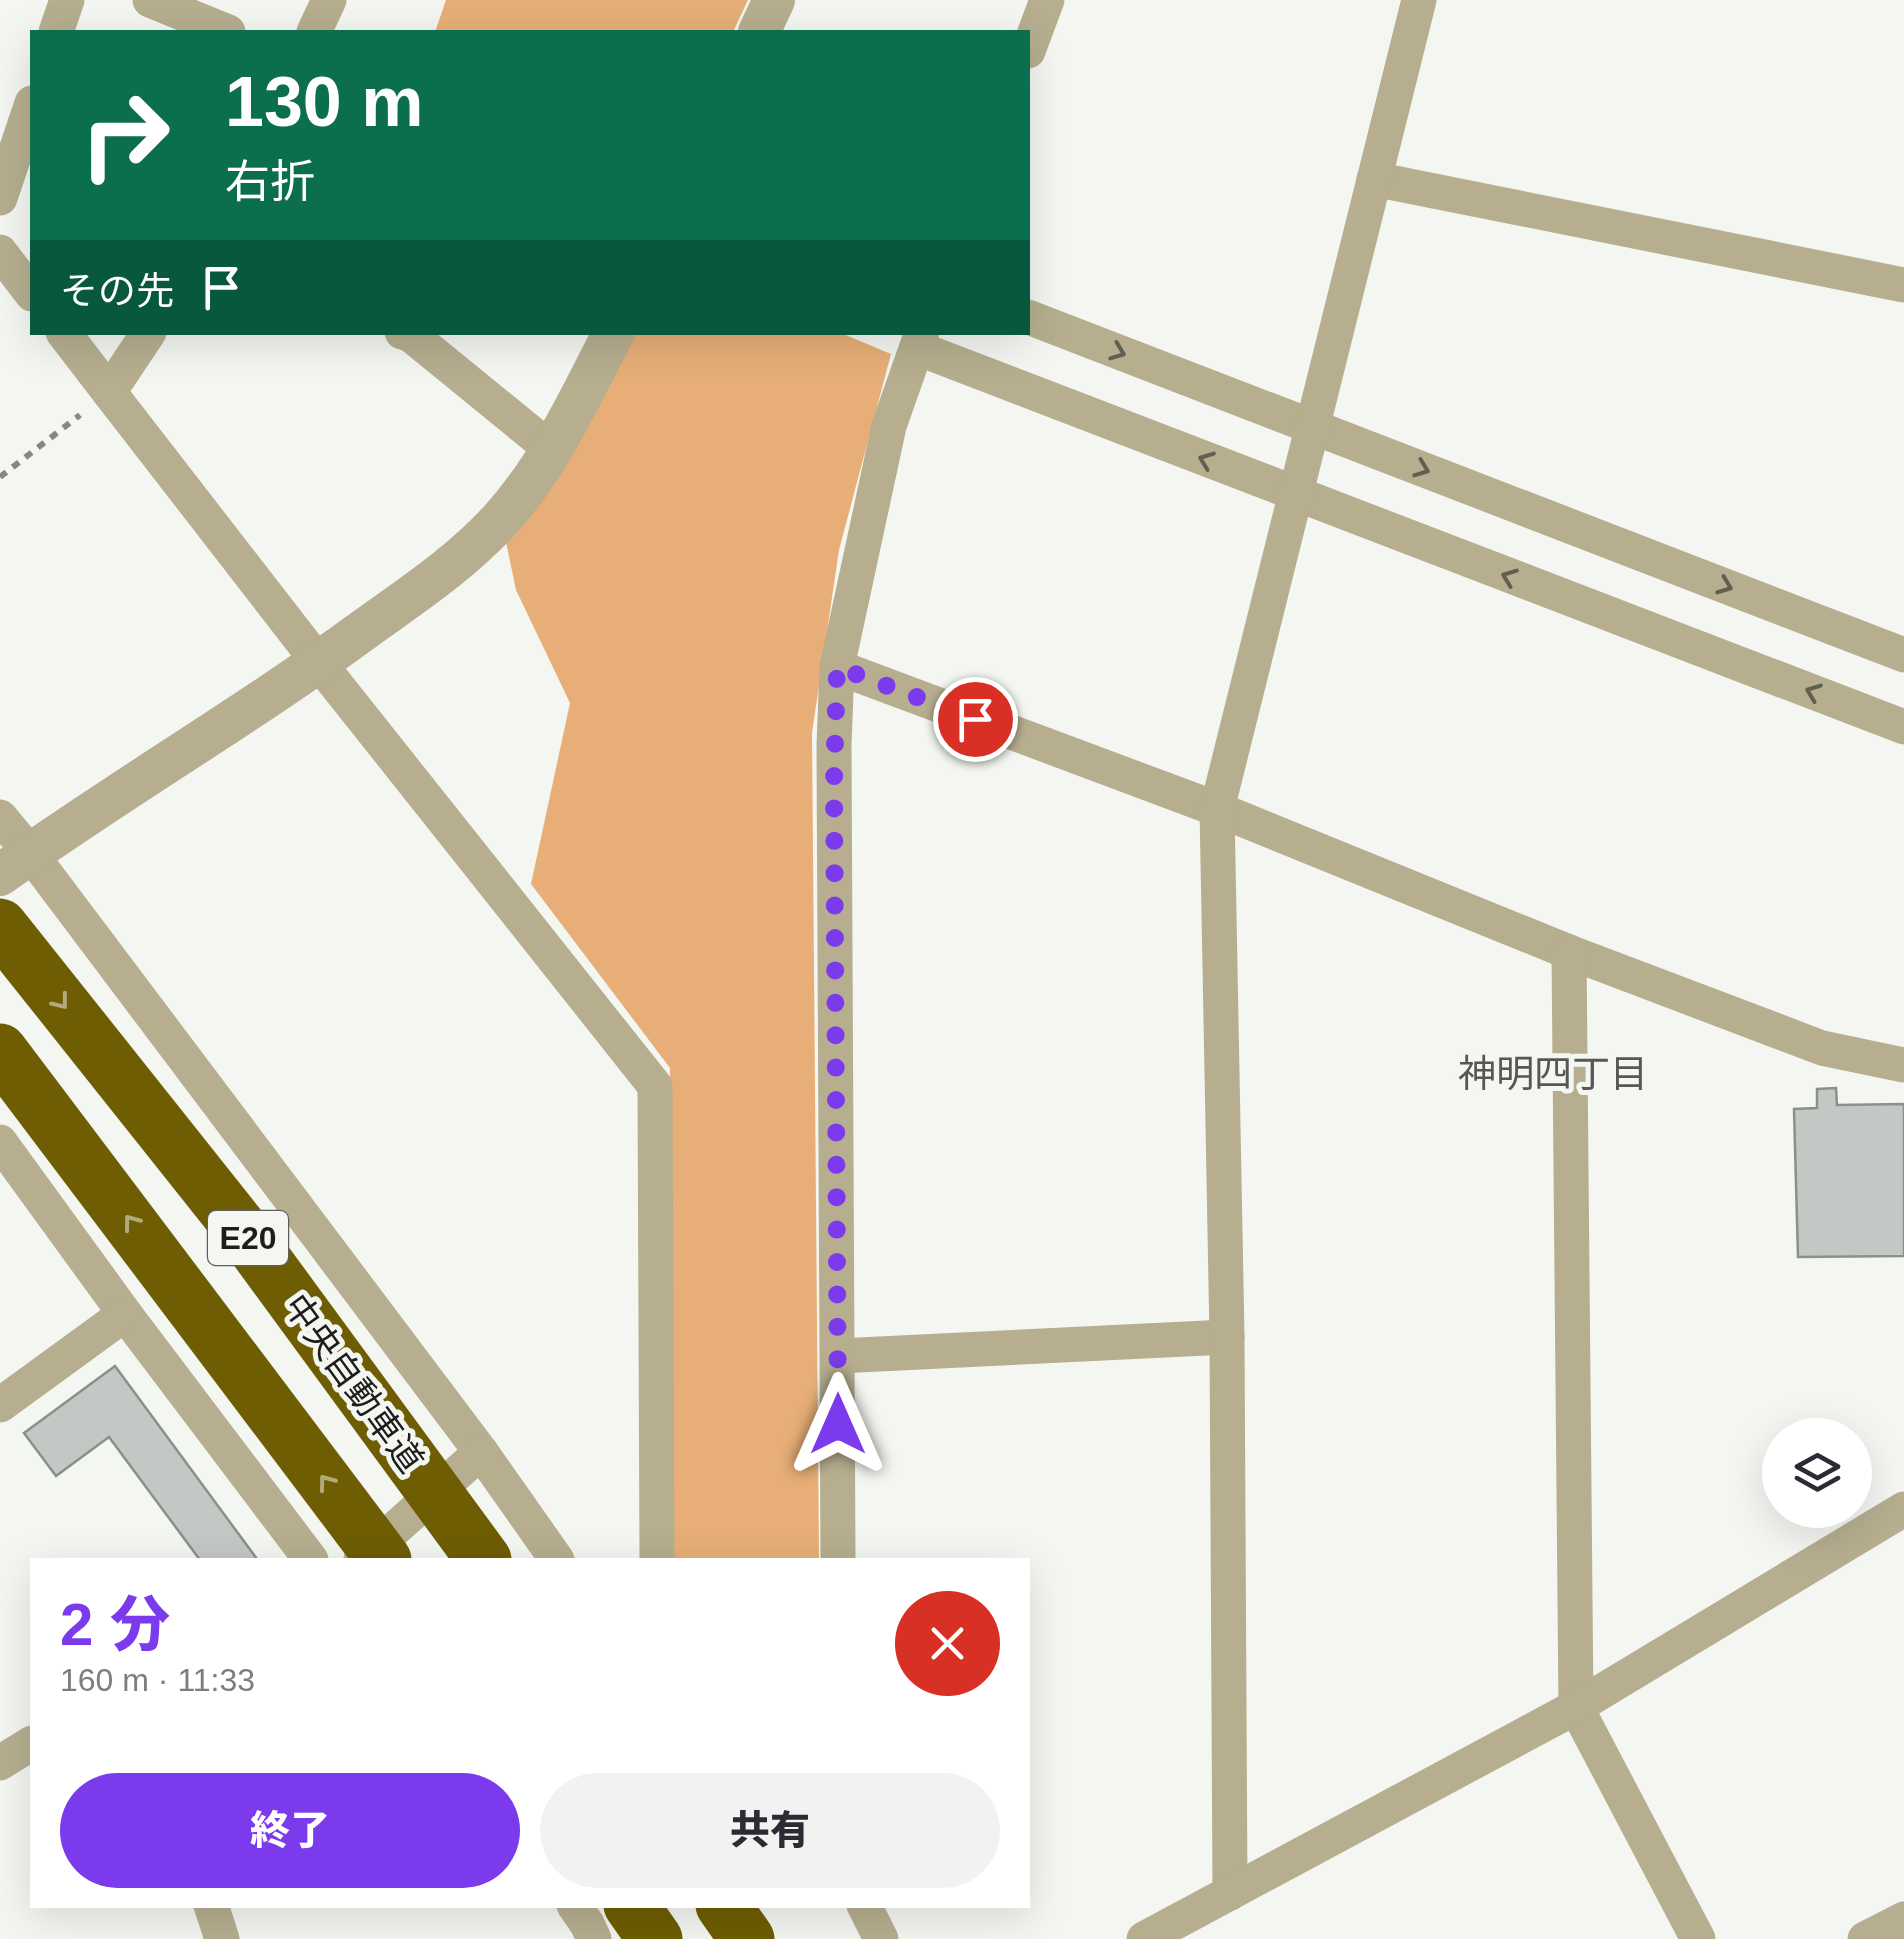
<!DOCTYPE html>
<html lang="ja">
<meta charset="utf-8">
<style>
body{margin:0;font-family:Helvetica,"Noto Sans JP",sans-serif;background:#f2f2f3;color:#2b2b33;height:100vh;display:flex;flex-direction:column;font-size:38px;white-space:nowrap}
*{box-sizing:border-box;margin:0}
p{font-size:32px;color:#7c7c81}
.icon{flex:none;width:55px;height:55px;fill:none;stroke:currentColor;stroke-width:2;stroke-linecap:round;stroke-linejoin:round}
.map{position:relative;flex:1;overflow:hidden}
.drawer{position:absolute;left:30px;top:1558px;width:1000px;height:350px;display:flex;flex-direction:column;background:#fff;border-radius:0px;box-shadow:0 10px 40px #0002}
.drawer>*{flex:none}
.hud{position:absolute;left:30px;top:30px;width:1000px;height:305px;border-radius:0px;box-shadow:0 10px 40px #0002;background:#0b6e4f;color:#fff;overflow:hidden}
.tools{position:absolute;left:1762px;top:1418px;display:grid;gap:20px}
.tools a{display:grid;place-items:center;width:110px;height:110px;border-radius:50%;background:#fff;box-shadow:0 10px 40px #0002;font-size:50px}
.pin{position:absolute;display:grid;place-items:center;width:85px;height:85px;color:#fff;margin:-42px;border:5px solid #fff;border-radius:50%;box-shadow:0 2px 10px #0007}
.me{position:absolute;width:110px;margin:-55px;rotate:0deg;stroke-linejoin:round;filter:drop-shadow(0 0 8px #0008)}
.turn{display:flex;align-items:center;gap:35px;height:210px;padding:0 30px;font-size:45px}
.turn .icon{width:130px;height:130px;stroke-width:2.5}
.turn b{display:block;font-size:70px;line-height:85px}
.then{display:flex;align-items:center;height:95px;padding:0 30px;background:#0003;gap:20px;font-size:38px}
.round{display:grid;place-items:center;flex:none;width:105px;height:105px;border-radius:52px;background:#f2f2f3}
.headline{display:flex;align-items:center;justify-content:space-between;height:170px;padding:0 30px}
h1{font-size:60px;font-weight:800;line-height:75px;color:#7c3aed}
.button{display:flex;gap:20px;margin-top:auto;padding:20px 30px}
.button a{flex:1;height:115px;border-radius:60px;background:#7c3aed;color:#fff;font-size:40px;font-weight:800;line-height:115px;text-align:center}
.button a+a{background:#f2f2f3;color:#2b2b33}
.map>svg:first-child{display:block}
.forest{fill:#e7af77}
.building{fill:#c2c8c4;stroke:#8a908c;stroke-width:2.5}
.lines{fill:none;stroke-linecap:round;stroke-linejoin:round}
.path{stroke:#868784;stroke-width:6;stroke-dasharray:8 8;stroke-linecap:butt}
.minor{stroke:#b6ae8f;stroke-width:35}
.tertiary{stroke:#b6ae8f;stroke-width:42}
.motorway{stroke:#6e5d03;stroke-width:55}
.motorway-bridge{stroke:#6e5d03;stroke-width:55}
.oneway{stroke:#625f50}
.oneway2{stroke:#b1aa7a}
.route{stroke:#7c3aed;stroke-width:18;stroke-dasharray:0 32.4}
.labels{text-anchor:middle;dominant-baseline:central;stroke-width:10;stroke-linejoin:round;paint-order:stroke}
.shield{fill:#f4f6f1;stroke:#5e5f5c;stroke-width:2.5}
.shield-label{font-size:32px;font-weight:bold;fill:#1d1e1c}
.street-label{font-size:35px;fill:#1d1e1c;stroke:#f4f6f1}
.neighbourhood-label{font-size:38px;fill:#555853;stroke:#f4f6f1}
</style>
<div class="map">
<svg width="1904" height="1939" viewBox="0 0 1904 1939">
<rect width="100%" height="100%" fill="#f4f6f1"/>
<g class="forest">
<path d="M446,0h302l-15,32h-298z"/>
<path d="M625,333h216l50,21 -52,196 -27,183 7,827h-154l5,-492 -139,-184 39,-181 -54,-113 -10,-48z"/>
</g>
<g class="building">
<path d="M1836,1088l1,17 67,-1v152l-106,1 -4,-148 23,-1v-19z"/>
<path d="M115,1366l142,193 -2,1h-55l-91,-123 -53,39 -32,-43z"/>
</g>
<g class="lines">
<path class="path" d="M0,477l80,-62"/>
<g class="minor">
<path d="M150,0l78,32"/>
<path d="M56,32l11,-32"/>
<path d="M314,32l15,-32"/>
<path d="M1028,51l19,-51"/>
<path d="M1374,179l530,106"/>
<path d="M0,198l32,-95"/>
<path d="M0,252l32,42"/>
<path d="M1028,317l876,338"/>
<path d="M63,332l46,60 40,-60"/>
<path d="M402,332l9,3 141,115"/>
<path d="M917,348l987,379"/>
<path d="M109,392l210,271 336,423 2,474"/>
<path d="M837,667l380,142 352,143 253,96 82,17"/>
<path d="M0,817l30,36 451,599 76,108"/>
<path d="M1569,952l7,755 122,232"/>
<path d="M0,1142l125,172 186,246"/>
<path d="M838,1356l389,-19"/>
<path d="M0,1405l125,-91"/>
<path d="M361,1559l120,-107"/>
<path d="M838,1560l-4,-815 3,-78 52,-241 33,-94"/>
<path d="M0,1763l32,-20"/>
<path d="M1230,1893l-3,-556 -10,-528 202,-809"/>
<path d="M211,1905l11,34"/>
<path d="M574,1905l13,19 7,15"/>
<path d="M864,1905l17,34"/>
<path d="M1144,1939l432,-232 328,-198"/>
<path d="M1865,1939l39,-20"/>
</g>
<g class="tertiary">
<path d="M759,32l15,-32"/>
<path d="M0,875c119,-85 246,-159 365,-246 47,-34 96,-66 135,-109 50,-55 80,-123 114,-188"/>
</g>
<g class="motorway">
<path d="M631,1905l24,34"/>
<path d="M723,1905l24,34"/>
</g>
<g class="motorway-bridge">
<path d="M0,926l245,308 239,326"/>
<path d="M0,1051l384,509"/>
</g>
</g>
<defs><path id="oneway-chevron" d="M-2-3.5L2.5 0L-2 3.5" fill="none" stroke-width="1.6" stroke-linecap="round" stroke-linejoin="round" transform="scale(2.5)"/></defs>
<g class="oneway">
<use href="#oneway-chevron" transform="translate(1118 352) rotate(21)"/>
<use href="#oneway-chevron" transform="translate(1206 460) rotate(-159)"/>
<use href="#oneway-chevron" transform="translate(1422 469) rotate(21)"/>
<use href="#oneway-chevron" transform="translate(1509 577) rotate(-159)"/>
<use href="#oneway-chevron" transform="translate(1725 586) rotate(21)"/>
<use href="#oneway-chevron" transform="translate(1813 692) rotate(-159)"/>
</g>
<g class="oneway2">
<use href="#oneway-chevron" transform="translate(61 1002) rotate(52)"/>
<use href="#oneway-chevron" transform="translate(131 1222) rotate(-127)"/>
<use href="#oneway-chevron" transform="translate(326 1482) rotate(-127)"/>
</g>
<g class="lines">
<path class="route" d="M838,1424l-4,-641 3,-116 138,52"/>
</g>
<g class="labels">
<rect class="shield" x="208" y="1211" width="80" height="54" rx="8"/>
<g class="shield-label">
<text x="248" y="1238">E20</text>
</g>
<g class="street-label">
<text transform="translate(354 1383) rotate(54)">中央自動車道</text>
</g>
<g class="neighbourhood-label">
<text x="1553" y="1074">神明四丁目</text>
</g>
</g>
</svg>
<div class="tools">
<a><svg class="icon" aria-label="layers" viewBox="0 0 24 24"><path d="M12 4l9 5-9 5-9-5zM3 14l9 5 9-5"/></svg></a>
</div>
<div class="pin" style="left:975px;top:719px;background:#d93025"><svg class="icon" aria-label="arrive" viewBox="0 0 24 24"><path d="M6 21V4h12l-3 4 3 4H6"/></svg></div>
<svg class="me" style="left:838px;top:1424px" viewBox="-20 -20 40 40"><path d="M0-17L14 15 0 8-14 15z" fill="#7c3aed" stroke="#fff" stroke-width="4"/></svg>
<div class="hud">
<div class="turn"><svg class="icon" aria-label="right" viewBox="0 0 24 24"><path d="M7 20v-9h11M14 6l5 5-5 5"/></svg><div><b>130 m</b>右折</div></div>
<div class="then">その先<svg class="icon" aria-label="arrive" viewBox="0 0 24 24"><path d="M6 21V4h12l-3 4 3 4H6"/></svg></div>
</div>
<section class="drawer">
<div class="headline"><div><h1>2 分</h1><p>160 m · 11:33</p></div><a class="round" style="background:#d93025;color:#fff"><svg class="icon" aria-label="close" viewBox="0 0 24 24"><path d="M6 6l12 12M18 6L6 18"/></svg></a></div>
<div class="button"><a>終了</a><a>共有</a></div>
</section>
</div>
